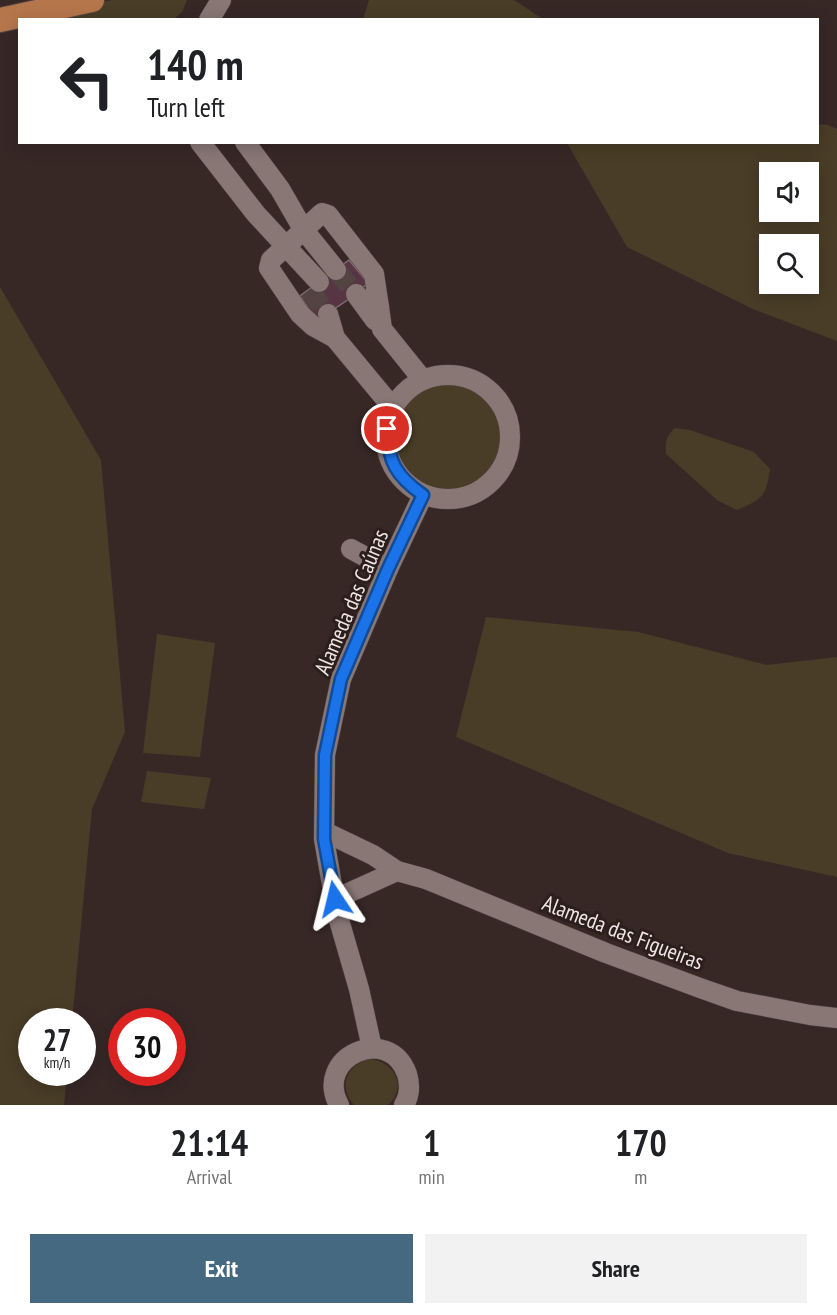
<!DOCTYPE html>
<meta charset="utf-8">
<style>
body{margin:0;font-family:"PT Sans Narrow",sans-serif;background:#f2f2f2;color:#202124;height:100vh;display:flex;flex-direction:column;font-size:22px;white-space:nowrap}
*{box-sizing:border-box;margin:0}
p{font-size:20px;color:#757577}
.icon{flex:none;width:33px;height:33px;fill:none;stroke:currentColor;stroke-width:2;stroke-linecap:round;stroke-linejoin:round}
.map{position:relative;height:1105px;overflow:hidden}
.panel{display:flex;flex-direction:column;background:#fff;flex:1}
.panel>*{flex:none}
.top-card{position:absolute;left:18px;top:18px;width:801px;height:126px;border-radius:0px;box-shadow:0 3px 15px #0003;background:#fff;color:#202124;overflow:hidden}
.fabs{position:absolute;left:759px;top:162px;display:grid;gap:12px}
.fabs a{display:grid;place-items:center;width:60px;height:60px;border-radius:0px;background:#fff;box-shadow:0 3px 15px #0003;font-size:30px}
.speed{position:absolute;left:18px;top:1008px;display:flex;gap:12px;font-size:30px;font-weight:700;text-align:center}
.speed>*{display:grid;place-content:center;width:78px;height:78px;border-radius:50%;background:#fff;box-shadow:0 3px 15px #0003;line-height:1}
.speed small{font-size:15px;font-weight:400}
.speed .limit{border:9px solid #d22;background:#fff;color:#111}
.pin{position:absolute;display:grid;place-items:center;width:51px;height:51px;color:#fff;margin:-26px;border:3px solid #fff;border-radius:50%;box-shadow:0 2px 6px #0007}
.me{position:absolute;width:66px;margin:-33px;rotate:350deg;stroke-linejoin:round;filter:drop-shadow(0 0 4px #0008)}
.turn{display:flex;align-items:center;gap:21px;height:126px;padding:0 30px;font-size:27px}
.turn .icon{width:78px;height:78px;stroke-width:2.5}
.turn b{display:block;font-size:42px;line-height:51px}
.eta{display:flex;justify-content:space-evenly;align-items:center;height:102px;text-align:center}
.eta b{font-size:36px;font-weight:700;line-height:42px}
.cta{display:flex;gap:12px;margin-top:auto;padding:12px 30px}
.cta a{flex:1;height:69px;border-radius:0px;background:#466982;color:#fff;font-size:24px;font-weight:700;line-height:69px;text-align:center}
.cta a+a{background:#f2f2f2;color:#202124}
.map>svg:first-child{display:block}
.green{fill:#493d27;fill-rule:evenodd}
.building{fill:#583542;stroke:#7f6e74;stroke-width:1.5}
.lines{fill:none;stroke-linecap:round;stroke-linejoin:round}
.minor-tunnel{stroke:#534442;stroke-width:20;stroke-dasharray:20 10;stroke-linecap:butt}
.minor-casing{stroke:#504442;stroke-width:21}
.major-casing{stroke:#504442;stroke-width:26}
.minor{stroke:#887775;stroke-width:20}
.major{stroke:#b6764b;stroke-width:24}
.route-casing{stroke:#114b97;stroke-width:15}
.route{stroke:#1a73e8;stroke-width:10}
.labels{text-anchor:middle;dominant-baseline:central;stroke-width:6;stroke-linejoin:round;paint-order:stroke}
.street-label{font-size:22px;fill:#efe5e4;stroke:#2c1e1d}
</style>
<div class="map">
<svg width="837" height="1105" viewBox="0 0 837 1105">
<rect width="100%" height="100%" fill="#372826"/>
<g class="green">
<path d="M112,0h75l-5,12 -8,7h-114l-6,-6z"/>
<path d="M369,0h145l29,19h-180z"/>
<path d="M818,124l10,1 9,4v212l-84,-32 -126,-62 -60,-104 251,-1zM808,172v40h-38v-40zM770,244h38v40h-38z"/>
<path d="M0,287l101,173 24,272 -33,77 -20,212 -40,1v50l35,1 -3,32h-64z"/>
<circle cx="446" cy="436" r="55"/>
<path d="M675,428l15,2 64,22 16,17c-4,27 -7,30 -33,41l-20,-10 -51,-46c-1,-12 0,-18 9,-26z"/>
<path d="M486,617l152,15 129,33 70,-8v220l-109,-24 -272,-116z"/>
<path d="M157,634l58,9 -15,114 -57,-4z"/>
<path d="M147,771l64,7 -7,31 -63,-7z"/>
<path d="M368,1059c25,1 41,27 20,46h-34c-16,-18 -8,-39 14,-46z"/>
</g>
<path class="building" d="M349,260l19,23 -12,11 -39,27 -17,-25z"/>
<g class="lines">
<g class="minor-tunnel">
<path d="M336,270l20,24"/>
<path d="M309,290l19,24"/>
</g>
<defs>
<g id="minor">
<path d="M209,20l12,-20"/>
<path d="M200,142l56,72 63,68"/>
<path d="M245,142l35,47 23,40 33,41"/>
<path d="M356,294l19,26"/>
<path d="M372,297l7,10 3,22 41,51"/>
<path d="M328,314l7,24 58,70"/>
<path d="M335,338l-22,-12 -13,-12 -31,-46 2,-8 51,-47 6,2 46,59 5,33"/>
<circle cx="448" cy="437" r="62"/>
<path d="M351,549l37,20"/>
<path d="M325,832l48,23 24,16 29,8 180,74 94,35 37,13 73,14 27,3"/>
<path d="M335,899l62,-28"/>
<path d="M372,1048l-13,-59 -20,-69 -8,-41 -7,-40 1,-84 16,-76 47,-110 35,-74"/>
<path d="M339,1105c-26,-48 50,-82 68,-31 3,10 3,21 -3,31"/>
</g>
<path id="major" d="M0,20l92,-20"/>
</defs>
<use href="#minor" class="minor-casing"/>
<use href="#major" class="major-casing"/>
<use href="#minor" class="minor"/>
<use href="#major" class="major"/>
</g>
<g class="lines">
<defs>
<path id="route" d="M335,899l-11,-60 1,-84 16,-76 47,-110 35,-74c-27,-19 -35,-33 -36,-66"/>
</defs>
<use href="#route" class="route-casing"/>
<use href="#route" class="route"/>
</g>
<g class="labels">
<g class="street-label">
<text transform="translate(351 602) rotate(-67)">Alameda das Caúnas</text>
<text transform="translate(623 932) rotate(21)">Alameda das Figueiras</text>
</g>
</g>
</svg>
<div class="fabs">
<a><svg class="icon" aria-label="sound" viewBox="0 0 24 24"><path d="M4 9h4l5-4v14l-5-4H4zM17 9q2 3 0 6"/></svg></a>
<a><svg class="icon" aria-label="search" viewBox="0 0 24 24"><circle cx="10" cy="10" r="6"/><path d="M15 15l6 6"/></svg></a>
</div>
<div class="speed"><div>27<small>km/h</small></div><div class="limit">30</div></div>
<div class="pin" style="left:387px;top:429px;background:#d93025"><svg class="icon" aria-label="arrive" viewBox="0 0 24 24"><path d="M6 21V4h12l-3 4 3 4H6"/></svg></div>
<svg class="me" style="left:335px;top:899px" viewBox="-20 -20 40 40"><path d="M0-17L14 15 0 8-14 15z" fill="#1a73e8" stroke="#fff" stroke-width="4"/></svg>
<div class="top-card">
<div class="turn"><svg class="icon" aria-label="left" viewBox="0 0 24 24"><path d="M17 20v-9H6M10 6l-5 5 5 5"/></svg><div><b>140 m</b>Turn left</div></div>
</div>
</div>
<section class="panel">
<div class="eta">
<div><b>21:14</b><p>Arrival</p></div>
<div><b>1</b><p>min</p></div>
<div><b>170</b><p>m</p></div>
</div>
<div class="cta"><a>Exit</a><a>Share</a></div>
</section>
